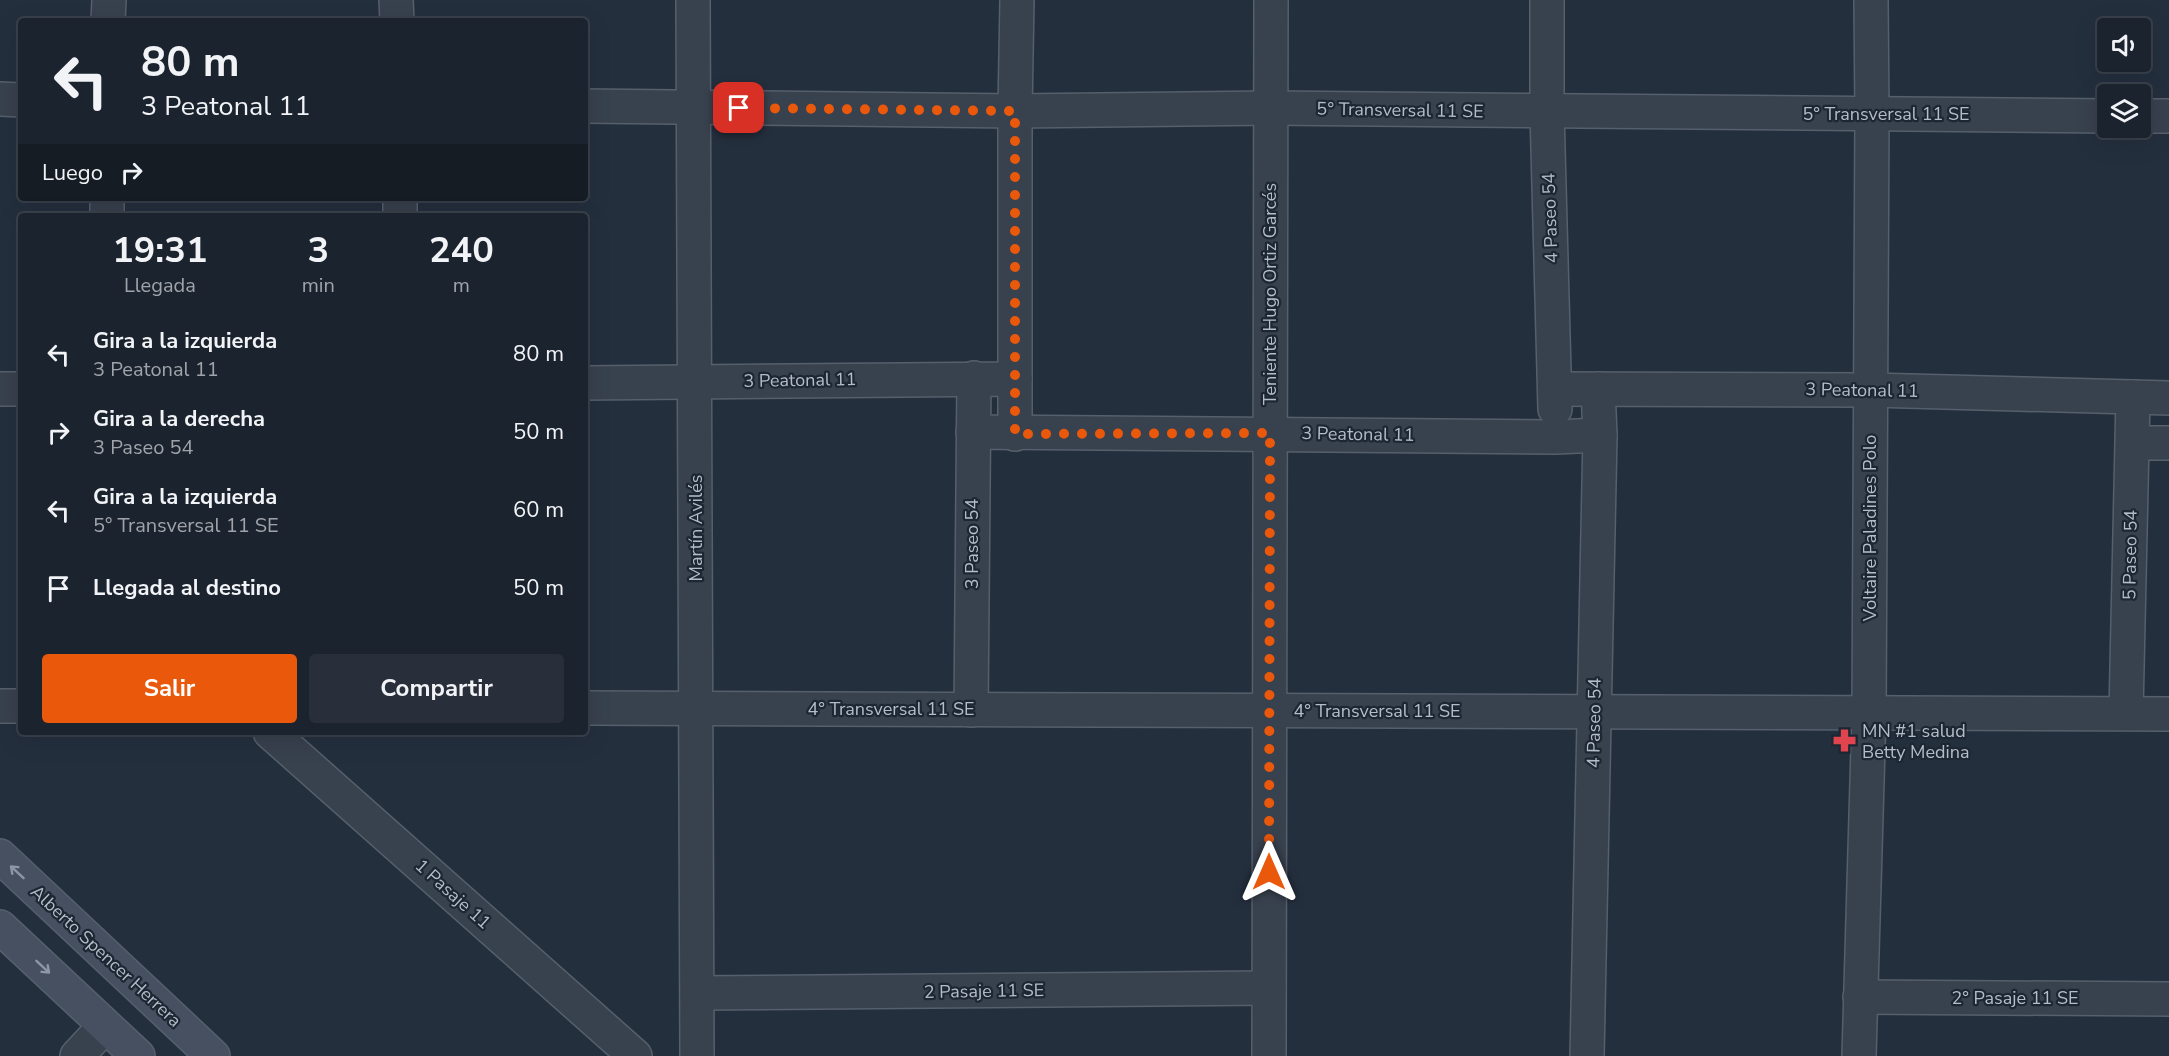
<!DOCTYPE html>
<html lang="es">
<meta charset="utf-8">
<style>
body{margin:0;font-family:"Nunito Sans",sans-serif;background:#282f3a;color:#f1f3f6;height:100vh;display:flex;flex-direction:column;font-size:22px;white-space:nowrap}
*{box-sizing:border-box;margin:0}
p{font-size:20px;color:#a0a4aa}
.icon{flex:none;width:33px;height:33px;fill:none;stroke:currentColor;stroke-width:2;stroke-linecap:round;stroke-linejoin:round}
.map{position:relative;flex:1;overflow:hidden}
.sheet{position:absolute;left:18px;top:213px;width:570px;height:522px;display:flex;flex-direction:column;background:#1b232e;border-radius:6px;box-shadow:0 6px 24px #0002,0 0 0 2px #39404a}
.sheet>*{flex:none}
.top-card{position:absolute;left:18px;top:18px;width:570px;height:183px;border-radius:6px;box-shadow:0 6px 24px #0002,0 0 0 2px #39404a;background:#1b232e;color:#f1f3f6;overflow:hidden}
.fabs{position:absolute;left:2097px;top:18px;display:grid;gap:12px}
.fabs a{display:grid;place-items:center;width:54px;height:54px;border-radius:6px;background:#1b232e;box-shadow:0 6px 24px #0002,0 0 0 2px #39404a;font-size:30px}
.pin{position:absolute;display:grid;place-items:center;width:51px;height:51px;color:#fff;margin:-26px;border-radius:12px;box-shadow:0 3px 9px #0006}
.me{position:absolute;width:66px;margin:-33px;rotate:0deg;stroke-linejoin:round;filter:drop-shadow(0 0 4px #0008)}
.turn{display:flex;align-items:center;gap:21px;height:126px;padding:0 24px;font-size:27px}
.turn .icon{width:78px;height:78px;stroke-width:2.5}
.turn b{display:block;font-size:42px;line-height:51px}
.then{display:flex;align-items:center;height:57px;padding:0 24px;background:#0003;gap:12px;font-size:22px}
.eta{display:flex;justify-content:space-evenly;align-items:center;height:102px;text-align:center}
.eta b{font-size:36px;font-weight:700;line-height:42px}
.action{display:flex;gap:12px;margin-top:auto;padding:12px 24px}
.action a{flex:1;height:69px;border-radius:6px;background:#ea580c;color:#fff;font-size:24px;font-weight:700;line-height:69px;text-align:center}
.action a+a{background:#282f3a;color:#f1f3f6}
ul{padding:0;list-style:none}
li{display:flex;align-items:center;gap:18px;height:78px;padding:0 24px}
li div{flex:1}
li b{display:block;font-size:22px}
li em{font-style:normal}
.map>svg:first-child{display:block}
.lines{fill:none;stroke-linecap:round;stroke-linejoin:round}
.street-casing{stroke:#565f6c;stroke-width:36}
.secondary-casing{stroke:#565f6c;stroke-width:36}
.street{stroke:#38414e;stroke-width:33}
.secondary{stroke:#465061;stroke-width:33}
.oneway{stroke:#8e96a5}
.route{stroke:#ea580c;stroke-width:10;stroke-dasharray:0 18}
.labels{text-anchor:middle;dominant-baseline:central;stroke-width:4.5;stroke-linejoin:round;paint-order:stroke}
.street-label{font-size:18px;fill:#b4bcc9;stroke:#1d2633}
.poi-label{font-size:18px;fill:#b4bcc9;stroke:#1d2633;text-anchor:start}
</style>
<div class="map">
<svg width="2169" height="1056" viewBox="0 0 2169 1056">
<rect width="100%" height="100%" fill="#242f3e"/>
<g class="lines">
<defs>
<g id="street">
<path d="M396,0l1,21"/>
<path d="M693,0l4,1056"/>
<path d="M1547,0v112l8,297"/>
<path d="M108,21l1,-21"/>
<path d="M0,99l21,1"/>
<path d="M585,106l430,5 256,-3 837,8"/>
<path d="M2140,116h29"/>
<path d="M400,198v18"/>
<path d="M107,216v-18"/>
<path d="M585,383l430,-4"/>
<path d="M0,389h21"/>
<path d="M1555,389l316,1 298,8"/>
<path d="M973,432l582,5 45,-2"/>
<path d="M1015,434v-323l2,-111"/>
<path d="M2133,443h36"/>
<path d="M0,706h21"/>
<path d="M585,708l1584,6"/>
<path d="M971,710l3,-332"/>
<path d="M2126,713l7,-316"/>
<path d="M270,732l365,324"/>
<path d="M698,993l571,-5"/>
<path d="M1860,997l309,2"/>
<path d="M77,1056l28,-30"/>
<path d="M1269,1056l2,-1056"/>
<path d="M1587,1056l13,-621 -2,-46"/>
<path d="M1859,1056l10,-343 3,-600 -1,-113"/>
</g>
<g id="secondary">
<path d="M0,856l213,200"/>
<path d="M0,927l138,129"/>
</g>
</defs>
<use href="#street" class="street-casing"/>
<use href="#secondary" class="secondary-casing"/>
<use href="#street" class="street"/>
<use href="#secondary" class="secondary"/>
</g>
<defs><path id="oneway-shaft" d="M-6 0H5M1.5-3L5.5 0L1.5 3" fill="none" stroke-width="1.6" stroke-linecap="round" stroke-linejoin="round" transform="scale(1.5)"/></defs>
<g class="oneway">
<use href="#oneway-shaft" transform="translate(17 872) rotate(-137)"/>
<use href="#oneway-shaft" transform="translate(43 967) rotate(43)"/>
</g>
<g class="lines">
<path class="route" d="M739,108l276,3v323l255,-1 -1,439"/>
</g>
<defs>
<symbol id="pharmacy-bare" viewBox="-9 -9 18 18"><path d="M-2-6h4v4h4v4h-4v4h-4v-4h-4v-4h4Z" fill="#e0444e" stroke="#1d2633" stroke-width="2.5" paint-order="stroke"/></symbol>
</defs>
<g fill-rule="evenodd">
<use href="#pharmacy-bare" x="1828" y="724" width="33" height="33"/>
</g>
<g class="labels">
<g class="street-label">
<text transform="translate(1400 110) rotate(1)">5° Transversal 11 SE</text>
<text x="1886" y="114">5° Transversal 11 SE</text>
<text transform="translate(1550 218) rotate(-92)">4 Paseo 54</text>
<text transform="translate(1270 294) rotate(-90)">Teniente Hugo Ortiz Garcés</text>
<text transform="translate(800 380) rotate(-1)">3 Peatonal 11</text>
<text transform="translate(1862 390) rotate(1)">3 Peatonal 11</text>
<text transform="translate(1358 434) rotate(1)">3 Peatonal 11</text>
<text transform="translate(696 528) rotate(-90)">Martín Avilés</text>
<text transform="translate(1870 528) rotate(-90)">Voltaire Paladines Polo</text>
<text transform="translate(972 544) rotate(-90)">3 Paseo 54</text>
<text transform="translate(2130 555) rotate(-89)">5 Paseo 54</text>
<text x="891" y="709">4° Transversal 11 SE</text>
<text x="1377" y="711">4° Transversal 11 SE</text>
<text transform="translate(1594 723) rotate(-89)">4 Paseo 54</text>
<text transform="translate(453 894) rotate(42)">1 Pasaje 11</text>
<text transform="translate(106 956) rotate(43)">Alberto Spencer Herrera</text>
<text transform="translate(984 991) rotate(-1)">2 Pasaje 11 SE</text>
<text x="2015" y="998">2° Pasaje 11 SE</text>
</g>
<g class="poi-label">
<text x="1862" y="731">MN #1 salud<tspan x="1862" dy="21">Betty Medina</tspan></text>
</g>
</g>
</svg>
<div class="fabs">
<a><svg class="icon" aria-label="sound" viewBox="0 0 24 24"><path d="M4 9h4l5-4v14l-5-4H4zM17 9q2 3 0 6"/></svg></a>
<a><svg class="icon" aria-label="layers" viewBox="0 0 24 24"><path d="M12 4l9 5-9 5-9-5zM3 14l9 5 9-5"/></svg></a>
</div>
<div class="pin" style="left:739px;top:108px;background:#d93025"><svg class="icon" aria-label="arrive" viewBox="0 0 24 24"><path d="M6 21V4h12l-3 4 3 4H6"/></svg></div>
<svg class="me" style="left:1269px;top:872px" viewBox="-20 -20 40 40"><path d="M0-17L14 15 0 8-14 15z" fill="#ea580c" stroke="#fff" stroke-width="4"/></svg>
<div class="top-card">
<div class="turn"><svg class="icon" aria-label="left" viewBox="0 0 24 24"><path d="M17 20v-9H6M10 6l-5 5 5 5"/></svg><div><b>80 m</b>3 Peatonal 11</div></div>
<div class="then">Luego<svg class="icon" aria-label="right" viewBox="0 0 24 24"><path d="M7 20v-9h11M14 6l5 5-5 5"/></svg></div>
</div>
<section class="sheet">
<div class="eta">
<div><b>19:31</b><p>Llegada</p></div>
<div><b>3</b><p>min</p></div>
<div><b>240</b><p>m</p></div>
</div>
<ul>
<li><svg class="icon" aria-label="left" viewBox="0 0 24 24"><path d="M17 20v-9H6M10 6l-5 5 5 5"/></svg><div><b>Gira a la izquierda</b><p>3 Peatonal 11</p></div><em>80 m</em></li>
<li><svg class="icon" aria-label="right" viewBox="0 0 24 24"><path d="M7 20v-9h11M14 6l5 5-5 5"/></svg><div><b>Gira a la derecha</b><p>3 Paseo 54</p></div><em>50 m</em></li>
<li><svg class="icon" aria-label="left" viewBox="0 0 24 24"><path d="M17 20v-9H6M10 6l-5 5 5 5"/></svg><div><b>Gira a la izquierda</b><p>5° Transversal 11 SE</p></div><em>60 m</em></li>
<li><svg class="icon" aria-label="arrive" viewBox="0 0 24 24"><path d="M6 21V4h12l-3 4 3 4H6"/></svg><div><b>Llegada al destino</b></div><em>50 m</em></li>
</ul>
<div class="action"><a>Salir</a><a>Compartir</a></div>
</section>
</div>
